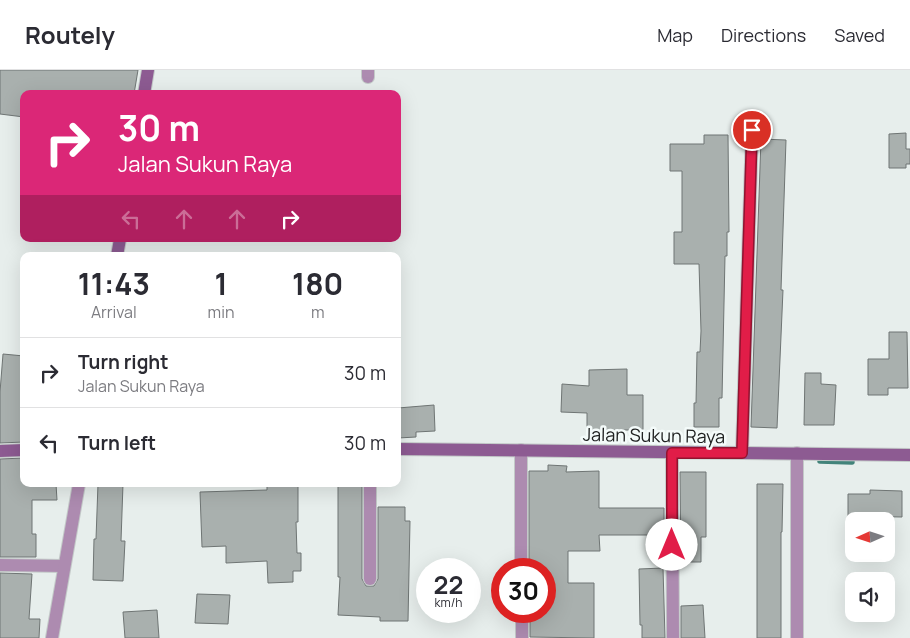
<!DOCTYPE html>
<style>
body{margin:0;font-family:Manrope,sans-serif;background:#f2f2f3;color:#2b2b33;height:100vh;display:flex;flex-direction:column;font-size:19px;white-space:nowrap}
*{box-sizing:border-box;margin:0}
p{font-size:16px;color:#7c7c81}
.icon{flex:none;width:28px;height:28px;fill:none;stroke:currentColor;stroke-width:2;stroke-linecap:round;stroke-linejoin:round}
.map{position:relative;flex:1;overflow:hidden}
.drawer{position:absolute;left:20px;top:182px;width:381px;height:235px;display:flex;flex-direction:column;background:#fff;border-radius:10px;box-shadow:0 5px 20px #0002}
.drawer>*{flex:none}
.top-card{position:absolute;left:20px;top:20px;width:381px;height:152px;border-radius:10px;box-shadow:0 5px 20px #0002;background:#db2777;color:#fff;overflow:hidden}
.needle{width:32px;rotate:267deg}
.buttons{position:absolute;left:845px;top:442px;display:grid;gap:10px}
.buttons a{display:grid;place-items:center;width:50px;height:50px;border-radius:10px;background:#fff;box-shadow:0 5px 20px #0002;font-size:25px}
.speed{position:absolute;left:416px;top:488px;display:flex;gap:10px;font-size:25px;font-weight:700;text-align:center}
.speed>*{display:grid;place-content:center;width:65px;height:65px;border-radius:50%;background:#fff;box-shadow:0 5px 20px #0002;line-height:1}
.speed small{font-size:12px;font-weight:400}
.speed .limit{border:8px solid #d22;background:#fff;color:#111}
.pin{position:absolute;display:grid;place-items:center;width:42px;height:42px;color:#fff;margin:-21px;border:2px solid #fff;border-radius:50%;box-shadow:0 1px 5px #0007}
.me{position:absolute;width:55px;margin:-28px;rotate:0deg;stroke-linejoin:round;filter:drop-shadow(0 0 4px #0008)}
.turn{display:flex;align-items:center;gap:18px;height:105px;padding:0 15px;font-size:22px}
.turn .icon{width:65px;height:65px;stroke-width:2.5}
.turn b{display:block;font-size:35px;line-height:42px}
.lanes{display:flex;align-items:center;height:48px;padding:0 15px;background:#0003;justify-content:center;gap:25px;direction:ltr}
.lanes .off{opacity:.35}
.eta{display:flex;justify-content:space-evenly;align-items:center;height:85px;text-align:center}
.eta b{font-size:30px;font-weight:700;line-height:35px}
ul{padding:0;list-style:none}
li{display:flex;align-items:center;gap:15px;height:70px;padding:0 15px;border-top:1px solid #e1e1e2}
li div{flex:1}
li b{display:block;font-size:19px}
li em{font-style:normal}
header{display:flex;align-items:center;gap:30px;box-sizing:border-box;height:70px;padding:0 25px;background:#fff;border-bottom:1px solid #e1e1e2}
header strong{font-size:24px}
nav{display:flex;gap:28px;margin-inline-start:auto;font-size:18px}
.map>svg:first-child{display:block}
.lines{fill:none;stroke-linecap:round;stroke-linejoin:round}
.stream{stroke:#42837a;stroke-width:5.5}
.building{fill:#a9b0ae;stroke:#6f7574}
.street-casing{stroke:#c3c9c8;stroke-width:14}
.secondary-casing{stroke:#c3c9c8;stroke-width:14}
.street{stroke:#ad8bb0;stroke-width:12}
.secondary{stroke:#8d5b92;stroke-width:12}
.route-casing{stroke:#92132f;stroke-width:12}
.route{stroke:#e11d48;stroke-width:9}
.labels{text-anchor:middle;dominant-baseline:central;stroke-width:5;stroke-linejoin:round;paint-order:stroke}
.street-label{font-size:18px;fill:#202222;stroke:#f4fbfa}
</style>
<header>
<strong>Routely</strong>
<nav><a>Map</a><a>Directions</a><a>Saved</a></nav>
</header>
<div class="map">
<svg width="910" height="568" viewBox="0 0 910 568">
<rect width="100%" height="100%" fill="#e7eeec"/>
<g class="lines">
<path class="stream" d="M820,391l32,1"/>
</g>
<g class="building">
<path d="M0,0h138l-4,24h-110v23l-24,-3z"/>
<path d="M906,63v16h4v15h-4v4h-17v-34z"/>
<path d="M704,65h24l1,97h-2v24h-2l-3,142h-3v29h-25v-24h2l1,-51h3l1,-21 -2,-67h-25v-32h8v-61h-12v-27h34z"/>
<path d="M761,69l25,1 -5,150h2l-6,138 -26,-1z"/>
<path d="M889,262h18l1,56h-20v7h-20v-36h21z"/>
<path d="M3,284l21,2v86l-24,1v-51z"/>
<path d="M627,299v26h16v35h-29v4h-27v-21l-26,-1 1,-28 27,2v-16z"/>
<path d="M805,303h16v11l15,1 -2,40h-30z"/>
<path d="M434,335l1,26 -19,1v5l-18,1v-30z"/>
<path d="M24,388v26h32l1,16h-25v34h4v23h-36v-98z"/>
<path d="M548,395l19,1 -1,6 33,-1v37h65v27h-65l1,16h-32v32h26v55l-64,-1v-26h17v-42h-18v-98h19z"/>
<path d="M680,402h26v65h-5v25h-20z"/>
<path d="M98,414h25l-2,57h4l-2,40 -30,-1 1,-41h2z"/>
<path d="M267,414h31v38h-2l1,31h4v18h-8v11l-25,1 -1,-22 -41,2v-17l-24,1 -2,-55 67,-2z"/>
<path d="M338,414h24v95l4,7h8l4,-7v-72h27v14h5l-2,100h-28v-4l-42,-2 2,-38h-2z"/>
<path d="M757,414h26l-1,48h-1v106h-24z"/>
<path d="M870,420l32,1v26l-54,-1v-22h22z"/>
<path d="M663,498l2,70h-23v-13h-2l-1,-56z"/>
<path d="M0,503l32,1 -3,45h11l-1,19h-39z"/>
<path d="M197,524l33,1 -2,29 -33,-1z"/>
<path d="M703,535l2,33h-24v-32z"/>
<path d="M157,540l2,28h-34l-2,-26z"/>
</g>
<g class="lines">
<defs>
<g id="street">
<path d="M368,7v-7"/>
<path d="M521,380v119"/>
<path d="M672,383l1,185"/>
<path d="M742,383l10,-323"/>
<path d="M797,383v185"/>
<path d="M0,495l64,1"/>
<path d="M370,509v-95"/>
<path d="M522,541v27"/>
<path d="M52,568l27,-154"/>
</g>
<g id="secondary">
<path d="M144,24l4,-24"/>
<path d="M117,186l3,-17"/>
<path d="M398,379l512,6"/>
<path d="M0,381l24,-1"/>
</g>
</defs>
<use href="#street" class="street-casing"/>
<use href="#secondary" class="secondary-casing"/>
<use href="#street" class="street"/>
<use href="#secondary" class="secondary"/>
</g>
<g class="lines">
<defs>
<path id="route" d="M672,475v-92h70l10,-323"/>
</defs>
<use href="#route" class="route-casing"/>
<use href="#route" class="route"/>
</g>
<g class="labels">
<g class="street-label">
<text transform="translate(654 365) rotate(1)">Jalan Sukun Raya</text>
</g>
</g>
</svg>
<div class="buttons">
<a><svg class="needle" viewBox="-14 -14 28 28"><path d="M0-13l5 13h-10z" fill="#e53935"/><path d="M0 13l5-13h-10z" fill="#7c7c81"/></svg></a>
<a><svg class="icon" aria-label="sound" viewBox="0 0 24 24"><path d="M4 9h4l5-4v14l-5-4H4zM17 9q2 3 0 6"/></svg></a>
</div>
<div class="speed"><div>22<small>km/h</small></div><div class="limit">30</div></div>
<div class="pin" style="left:752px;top:60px;background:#d93025"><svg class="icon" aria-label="arrive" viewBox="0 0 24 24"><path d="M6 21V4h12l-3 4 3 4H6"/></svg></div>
<svg class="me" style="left:672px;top:475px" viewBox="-20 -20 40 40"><circle r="19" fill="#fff"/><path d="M0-13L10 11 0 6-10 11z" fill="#e11d48"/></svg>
<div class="top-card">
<div class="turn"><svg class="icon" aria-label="right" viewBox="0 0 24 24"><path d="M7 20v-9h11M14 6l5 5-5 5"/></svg><div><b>30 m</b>Jalan Sukun Raya</div></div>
<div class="lanes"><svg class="icon off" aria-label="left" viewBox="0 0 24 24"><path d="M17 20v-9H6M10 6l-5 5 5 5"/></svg><svg class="icon off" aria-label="ahead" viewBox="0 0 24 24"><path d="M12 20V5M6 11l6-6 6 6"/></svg><svg class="icon off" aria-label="ahead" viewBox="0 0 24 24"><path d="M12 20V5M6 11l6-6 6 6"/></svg><svg class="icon" aria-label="right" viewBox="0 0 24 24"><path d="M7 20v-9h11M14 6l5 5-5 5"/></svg></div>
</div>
<section class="drawer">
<div class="eta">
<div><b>11:43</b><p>Arrival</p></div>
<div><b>1</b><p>min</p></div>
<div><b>180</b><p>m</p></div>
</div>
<ul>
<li><svg class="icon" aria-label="right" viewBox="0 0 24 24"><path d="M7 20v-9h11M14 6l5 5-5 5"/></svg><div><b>Turn right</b><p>Jalan Sukun Raya</p></div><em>30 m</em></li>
<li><svg class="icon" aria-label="left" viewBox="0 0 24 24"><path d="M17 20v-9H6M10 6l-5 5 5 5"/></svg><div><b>Turn left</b></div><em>30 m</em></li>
</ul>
</section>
</div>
